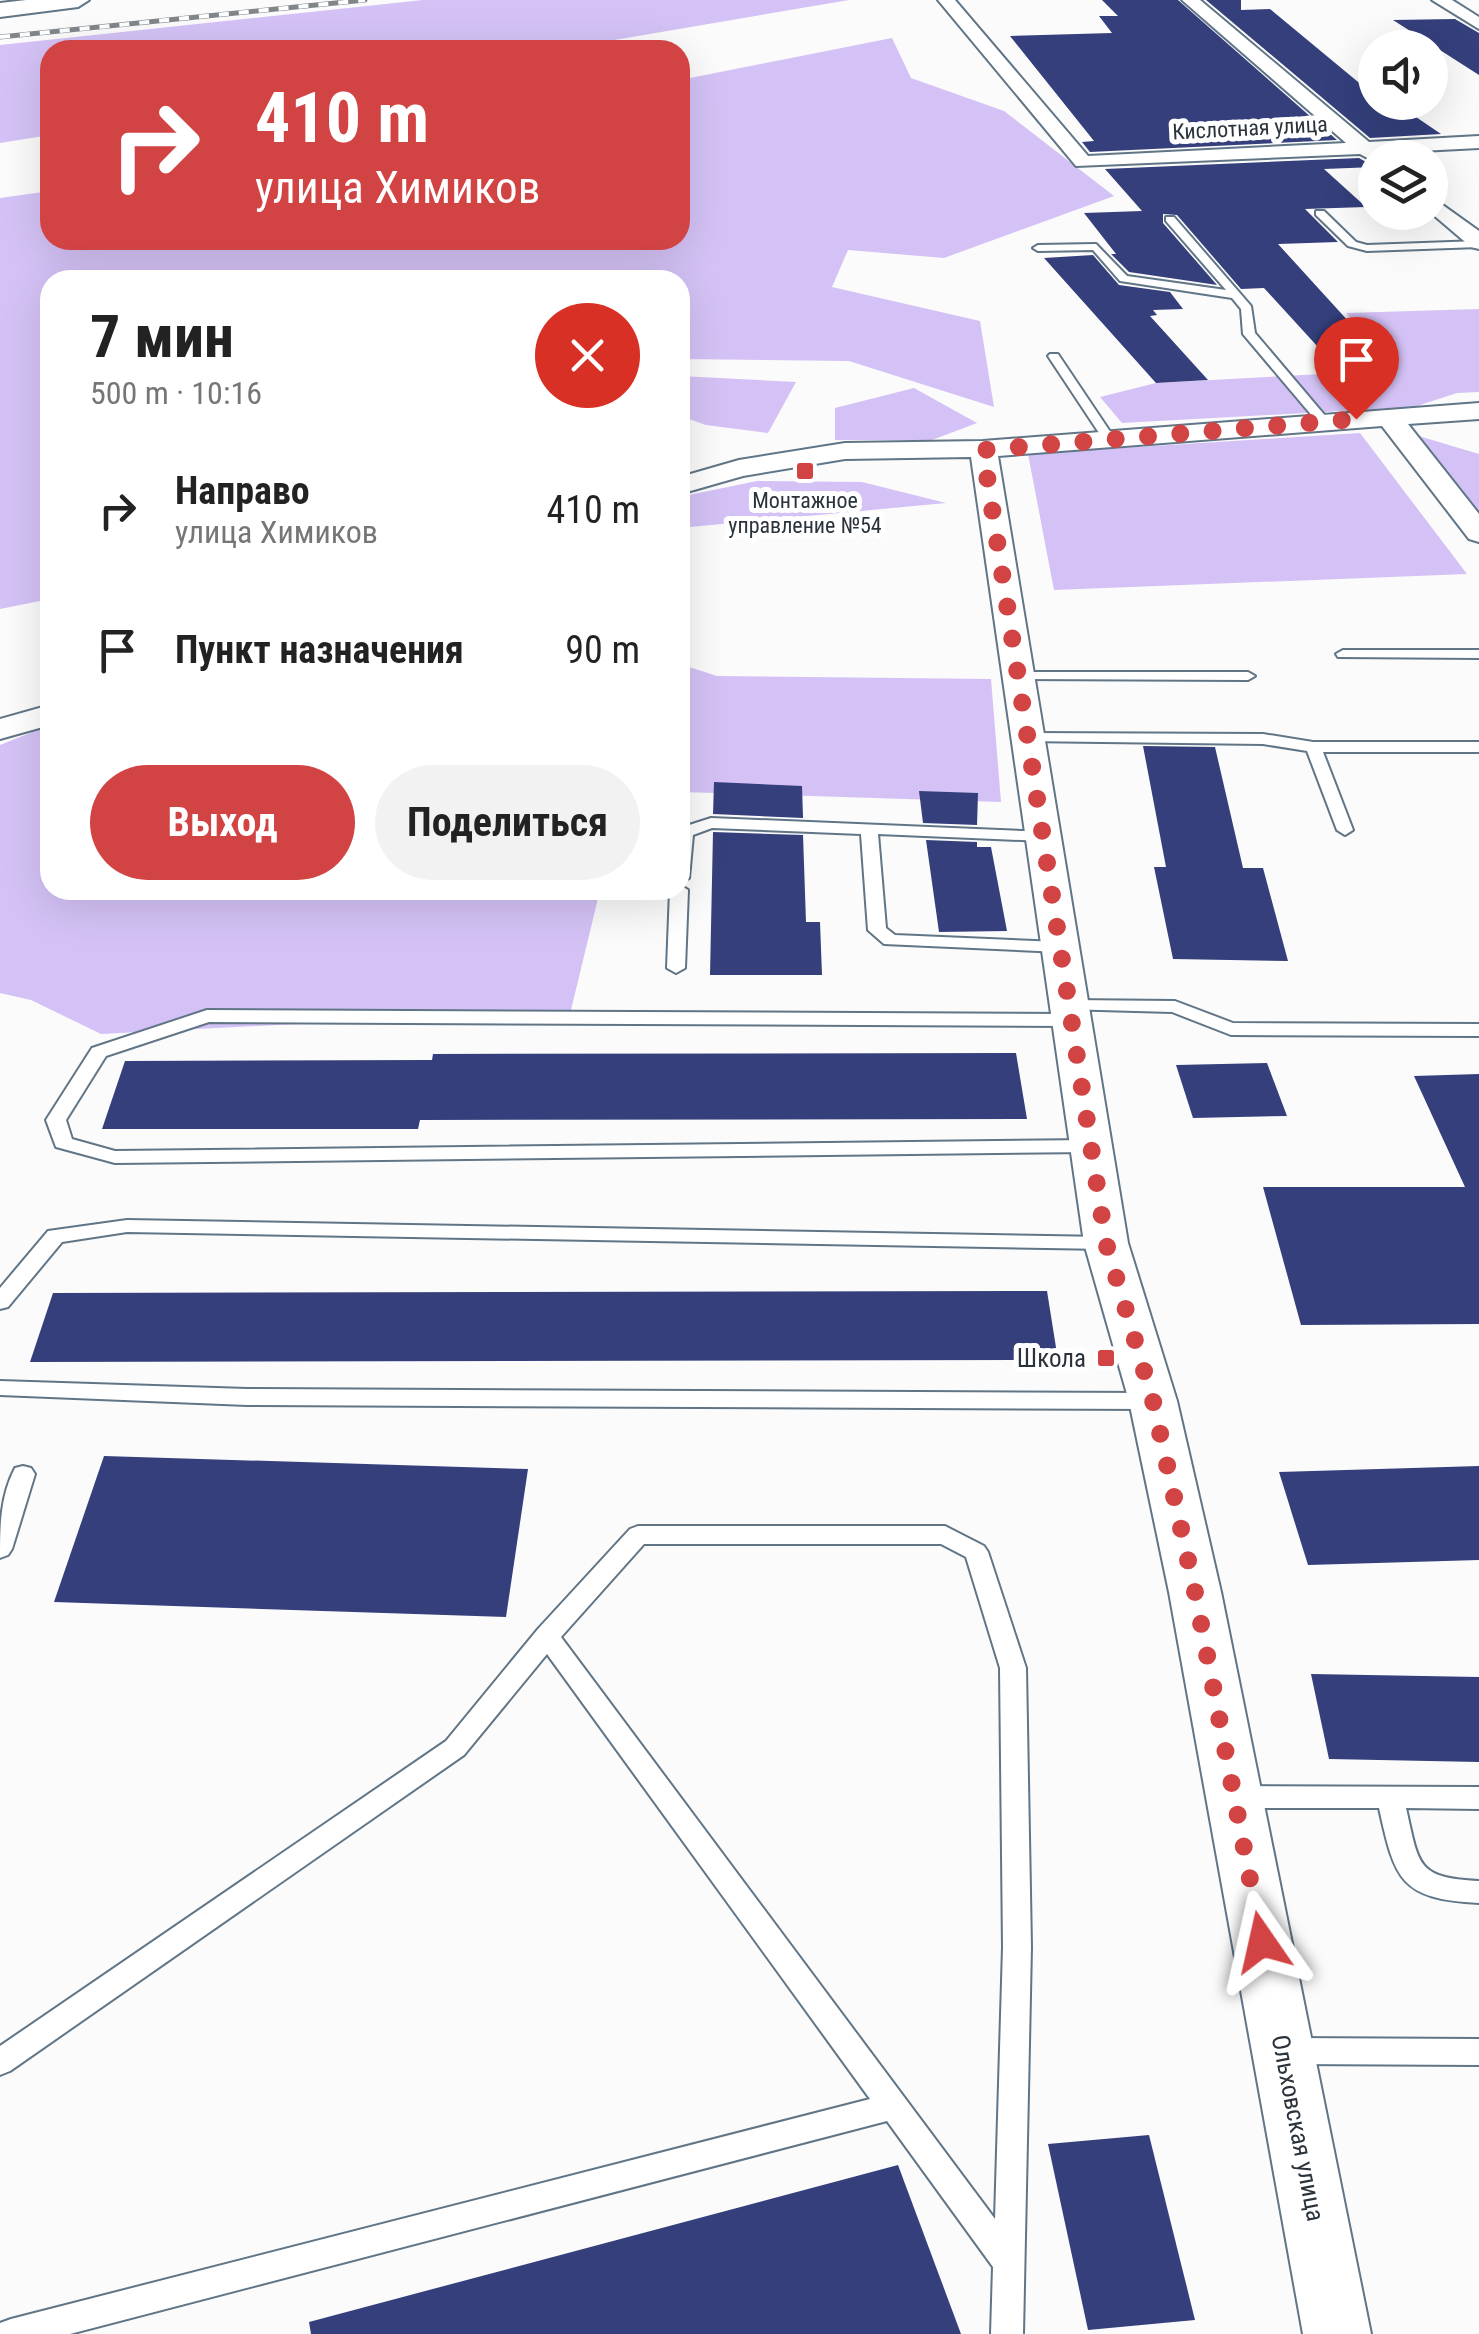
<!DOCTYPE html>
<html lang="ru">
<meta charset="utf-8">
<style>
body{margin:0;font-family:"Roboto Condensed",sans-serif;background:#f2f2f2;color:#222;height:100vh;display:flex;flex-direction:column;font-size:38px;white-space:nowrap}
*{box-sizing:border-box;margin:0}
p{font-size:32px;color:#767676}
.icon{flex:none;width:55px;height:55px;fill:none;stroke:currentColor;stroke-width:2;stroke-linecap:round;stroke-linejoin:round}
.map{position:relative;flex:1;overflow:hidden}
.drawer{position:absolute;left:40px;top:270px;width:650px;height:630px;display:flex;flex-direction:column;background:#fff;border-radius:30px;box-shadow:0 10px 40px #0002}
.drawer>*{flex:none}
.hud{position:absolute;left:40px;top:40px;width:650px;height:210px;border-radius:30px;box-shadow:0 10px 40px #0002;background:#d24344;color:#fff;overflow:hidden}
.buttons{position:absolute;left:1358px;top:30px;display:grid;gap:20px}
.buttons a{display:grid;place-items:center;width:90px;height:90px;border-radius:50%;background:#fff;box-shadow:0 10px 40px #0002;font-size:50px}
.pin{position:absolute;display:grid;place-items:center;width:85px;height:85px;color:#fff;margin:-102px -42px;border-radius:50% 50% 50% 0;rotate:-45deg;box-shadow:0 0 10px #0007}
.pin .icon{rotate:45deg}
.me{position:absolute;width:110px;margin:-55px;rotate:349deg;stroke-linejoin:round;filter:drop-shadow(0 0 8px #0008)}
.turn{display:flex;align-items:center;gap:35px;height:210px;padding:0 50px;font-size:45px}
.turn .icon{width:130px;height:130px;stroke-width:2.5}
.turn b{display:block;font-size:70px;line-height:85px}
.round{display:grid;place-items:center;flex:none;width:105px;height:105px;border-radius:52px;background:#f2f2f2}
.summary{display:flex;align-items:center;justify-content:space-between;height:170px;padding:0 50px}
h1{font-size:60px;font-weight:700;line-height:75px}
.action{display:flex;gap:20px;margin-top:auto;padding:20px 50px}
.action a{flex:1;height:115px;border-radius:60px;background:#d24344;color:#fff;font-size:40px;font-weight:700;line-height:115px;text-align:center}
.action a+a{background:#f2f2f2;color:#222}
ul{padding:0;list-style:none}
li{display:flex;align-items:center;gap:30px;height:140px;padding:0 50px}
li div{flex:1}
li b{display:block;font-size:38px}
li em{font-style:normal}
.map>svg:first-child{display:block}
.green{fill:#d4c2f6}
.building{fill:#343f7c}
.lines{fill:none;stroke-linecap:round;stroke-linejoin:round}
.service-casing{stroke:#607586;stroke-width:4}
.minor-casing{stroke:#607586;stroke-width:4}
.primary-casing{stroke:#607586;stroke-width:4}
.service{fill:#fff;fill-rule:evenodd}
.minor{fill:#fff;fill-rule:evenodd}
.primary{fill:#fff;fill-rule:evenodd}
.rail-casing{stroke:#81868b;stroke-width:5}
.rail{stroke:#fff;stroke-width:4;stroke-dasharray:10;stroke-linecap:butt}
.route{stroke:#d24344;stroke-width:18;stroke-dasharray:0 32.4}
.poi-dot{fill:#d24344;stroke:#fff;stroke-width:4}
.labels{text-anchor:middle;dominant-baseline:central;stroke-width:10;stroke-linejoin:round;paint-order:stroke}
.far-street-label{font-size:22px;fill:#2a333b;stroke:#fff}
.far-poi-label{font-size:22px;fill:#2a333b;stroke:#fff}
.poi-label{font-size:25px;fill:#2a333b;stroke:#fff;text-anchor:end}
.street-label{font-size:25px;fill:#2a333b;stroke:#fff}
</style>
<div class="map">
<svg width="1479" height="2334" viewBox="0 0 1479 2334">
<rect width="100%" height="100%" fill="#fbfbfb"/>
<g class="green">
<path d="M423,0h426l-293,50h-506v85l-50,8v-98z"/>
<path d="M892,38l19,40 93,33 110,85 -170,62 -96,-8 -16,37 148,34 14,86 -145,-46 -169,-2v-79h-630v319l-50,10v-411l50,-7v49h630v-160z"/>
<path d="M1479,309v83l-22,1 -43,14 -292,16 -22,-26 56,-14 241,-13 -51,-57z"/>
<path d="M680,376l116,6 -28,51 -62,-8 -26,-9z"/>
<path d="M914,388l63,35 -45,17h-97v-32z"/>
<path d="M1360,433l107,141 -413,16 -26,-136z"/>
<path d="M1412,434l67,20v65z"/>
<path d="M757,481l105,1 84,21 -266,25 4,-32z"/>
<path d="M680,664l37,12 274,3 10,123 -321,-10z"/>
<path d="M50,725v165h550l-29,120 -470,24 -70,-34 -31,-7v-248z"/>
</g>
<g class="building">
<path d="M1102,0h76l159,140 -247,12 -8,-10 12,-1 -84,-105 102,-3 -13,-17h19z"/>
<path d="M1206,0h35v10l29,-1 105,87v6h19l47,32 -71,4z"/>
<path d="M1455,19l24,14v42l-86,-55z"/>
<path d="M1359,158l16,9 -51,2 42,38 -61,2 33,33 -60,2 92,101 -52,2 -54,-59 -23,1 -64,-74 -14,-1v9l54,62 -88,-13 -18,-18h5l-32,-41 58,-2 -37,-42z"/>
<path d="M1093,255l26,30 51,7 13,17 -30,1 4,5 -7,1 58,64 -52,3 -112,-125z"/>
<path d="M1143,746l72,1 28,121h20l25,93 -115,-2 -19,-92h12z"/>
<path d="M714,782l88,4 1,32 -90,-4z"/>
<path d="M919,791l59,2 -1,32 -54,-2z"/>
<path d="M713,832l90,3 3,87h14l2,53h-112z"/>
<path d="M926,840l51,2v5h14l16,84 -68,1z"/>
<path d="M1016,1053l11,66 -607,1 -2,9h-316l23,-68 307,-1 1,-6z"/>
<path d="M1267,1063l20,53 -94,2 -17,-53z"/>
<path d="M1479,1074v250l-178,1 -38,-138h202l-51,-111z"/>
<path d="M1047,1291l11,69 -1028,2 23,-69z"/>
<path d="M104,1456l424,13 -22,148 -452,-15z"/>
<path d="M1479,1466v94l-171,5 -29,-93z"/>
<path d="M1311,1674l168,3v85l-150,-3z"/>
<path d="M1149,2135l46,185 -107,10 -40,-186z"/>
<path d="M898,2165l63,169h-650l-2,-12z"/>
</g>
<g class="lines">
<defs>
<g id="service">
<path d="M1316,211h8l32,31 11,3 112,-4v6l-112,4 -19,-5 -32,-31z"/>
<path d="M1166,217h8l77,89 4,27 72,85v6h-8l-76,-90 -2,-25 -9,-11 -112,-17 -27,-31 -55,1 -5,-3 5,-3 58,-1 31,32 99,14 -60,-69z"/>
<path d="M1050,354h8l57,85 -2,3h-8l-57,-86z"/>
<path d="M1343,650h136v8l-141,-1 -2,-3z"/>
<path d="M1018,672h230l7,4 -7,4 -235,-1v-6z"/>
<path d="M1028,733l235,1 50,8h166v10h-156l30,78 -8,5 -8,-5 -30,-79 -44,-7 -241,-3v-6z"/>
<path d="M711,818l338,14 2,4 -8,5 -165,-7 8,94 9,7 165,7 9,5 -9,5 -176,-8 -16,-14 -7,-96 -149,-6 -19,7 -4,43 -9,5v-55z"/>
<path d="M680,885l8,5 -3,78 -9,5 -9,-5 3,-78h10z"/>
<path d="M1069,1000l106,1 58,22 246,1v12l-248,-1 -59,-23 -109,-3 -3,-4z"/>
<path d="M207,1010l865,4 9,6 -9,6 -863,-4 -103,34 -40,64 6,19 43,12 976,-11 10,6 -10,6 -976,11 -59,-16 -10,-27 46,-72z"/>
<path d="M127,1220l979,17 10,6 -10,6 -979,-17 -65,10 -54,65 -8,2v-21l48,-57z"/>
<path d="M0,1381l247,8 906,4 8,3 3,5 -3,5 -8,3 -906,-4 -247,-10z"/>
<path d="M23,1466l8,2 4,6 -23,75 -4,6 -8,3c0,-32 0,-61 15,-90z"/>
<path d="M638,1526h307l39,20 4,6 38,116 5,279 -8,387h-32l2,-67 -106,-146 -817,213h-70v-11l11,-4 859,-220 -323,-445 -83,101 -454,316 -10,4v-29l446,-305 92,-112 92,-100zM644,1544h297l25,13 34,111 3,279 -8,272 -434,-582z"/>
<path d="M1236,1786l243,1v22l-73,-1c13,57 10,70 73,73v22c-79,-4 -84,-23 -100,-95h-143l-9,-4 -4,-7 4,-7z"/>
<path d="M1290,2038l189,1v26l-189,-1 -10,-4 -5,-9 5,-9z"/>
</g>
<g id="minor">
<path d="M938,0h17l133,156 258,-13 -164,-143h18l169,142 110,-6v12l-97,5 -1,5 -8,3 -13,-7 -284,12z"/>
<path d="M1432,0h20l27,17v12z"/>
<path d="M1430,196l49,35v18l-8,-2 -41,-35z"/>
<path d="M1479,403v16l-71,5 71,90v28l-10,-3 -87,-113 -384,30 130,787 49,158 44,191 150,742h-68l-134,-742 -40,-191 -45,-158 -113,-786 -126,2 -102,17 -63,18v-17l59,-17 106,-17 138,-2z"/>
<path d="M50,705v20l-50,14v-20z"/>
</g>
<path id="primary" d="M26,0h63l-11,7 -78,10v-14z"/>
</defs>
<use href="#service" class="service-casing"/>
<use href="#minor" class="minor-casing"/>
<use href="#primary" class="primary-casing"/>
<use href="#service" class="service"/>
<use href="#minor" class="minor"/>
<use href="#primary" class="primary"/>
<defs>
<path id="rail" d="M0,37l365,-37"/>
</defs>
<use href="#rail" class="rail-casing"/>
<use href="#rail" class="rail"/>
</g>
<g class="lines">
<path class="route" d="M1262,1942l-67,-350 -42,-191 -47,-158 -123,-793 373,-31"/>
</g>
<g class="poi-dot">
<rect x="795" y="461" width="20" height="20" rx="5"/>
<rect x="1096" y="1348" width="20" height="20" rx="5"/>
</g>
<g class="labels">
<g class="far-street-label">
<text transform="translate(1250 128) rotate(-3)">Кислотная улица</text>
</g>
<g class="far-poi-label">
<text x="805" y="500">Монтажное<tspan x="805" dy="25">управление №54</tspan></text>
</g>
<g class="poi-label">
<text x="1086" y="1358">Школа</text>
</g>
<g class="street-label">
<text transform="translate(1298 2128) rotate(79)">Ольховская улица</text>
</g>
</g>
</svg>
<div class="buttons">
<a><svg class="icon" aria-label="sound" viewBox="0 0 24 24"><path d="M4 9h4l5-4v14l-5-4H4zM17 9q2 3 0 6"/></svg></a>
<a><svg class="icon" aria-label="layers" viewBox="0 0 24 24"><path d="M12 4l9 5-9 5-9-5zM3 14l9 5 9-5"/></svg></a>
</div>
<div class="pin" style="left:1356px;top:419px;background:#d93025"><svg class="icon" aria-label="arrive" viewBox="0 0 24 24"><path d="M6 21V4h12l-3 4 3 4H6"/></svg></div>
<svg class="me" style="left:1262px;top:1942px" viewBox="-20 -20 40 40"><path d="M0-17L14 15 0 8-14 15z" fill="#d24344" stroke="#fff" stroke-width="4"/></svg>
<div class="hud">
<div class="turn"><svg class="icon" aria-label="right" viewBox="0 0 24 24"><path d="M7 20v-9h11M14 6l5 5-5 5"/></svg><div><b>410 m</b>улица Химиков</div></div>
</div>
<section class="drawer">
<div class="summary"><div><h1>7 мин</h1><p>500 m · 10:16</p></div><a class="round" style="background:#d93025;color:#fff"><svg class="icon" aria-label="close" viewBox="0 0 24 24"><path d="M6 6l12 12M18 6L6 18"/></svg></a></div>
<ul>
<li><svg class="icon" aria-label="right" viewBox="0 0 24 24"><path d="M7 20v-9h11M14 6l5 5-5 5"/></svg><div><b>Направо</b><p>улица Химиков</p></div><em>410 m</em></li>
<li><svg class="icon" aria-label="arrive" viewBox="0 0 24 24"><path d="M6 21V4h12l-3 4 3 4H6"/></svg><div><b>Пункт назначения</b></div><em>90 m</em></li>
</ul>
<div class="action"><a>Выход</a><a>Поделиться</a></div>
</section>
</div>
